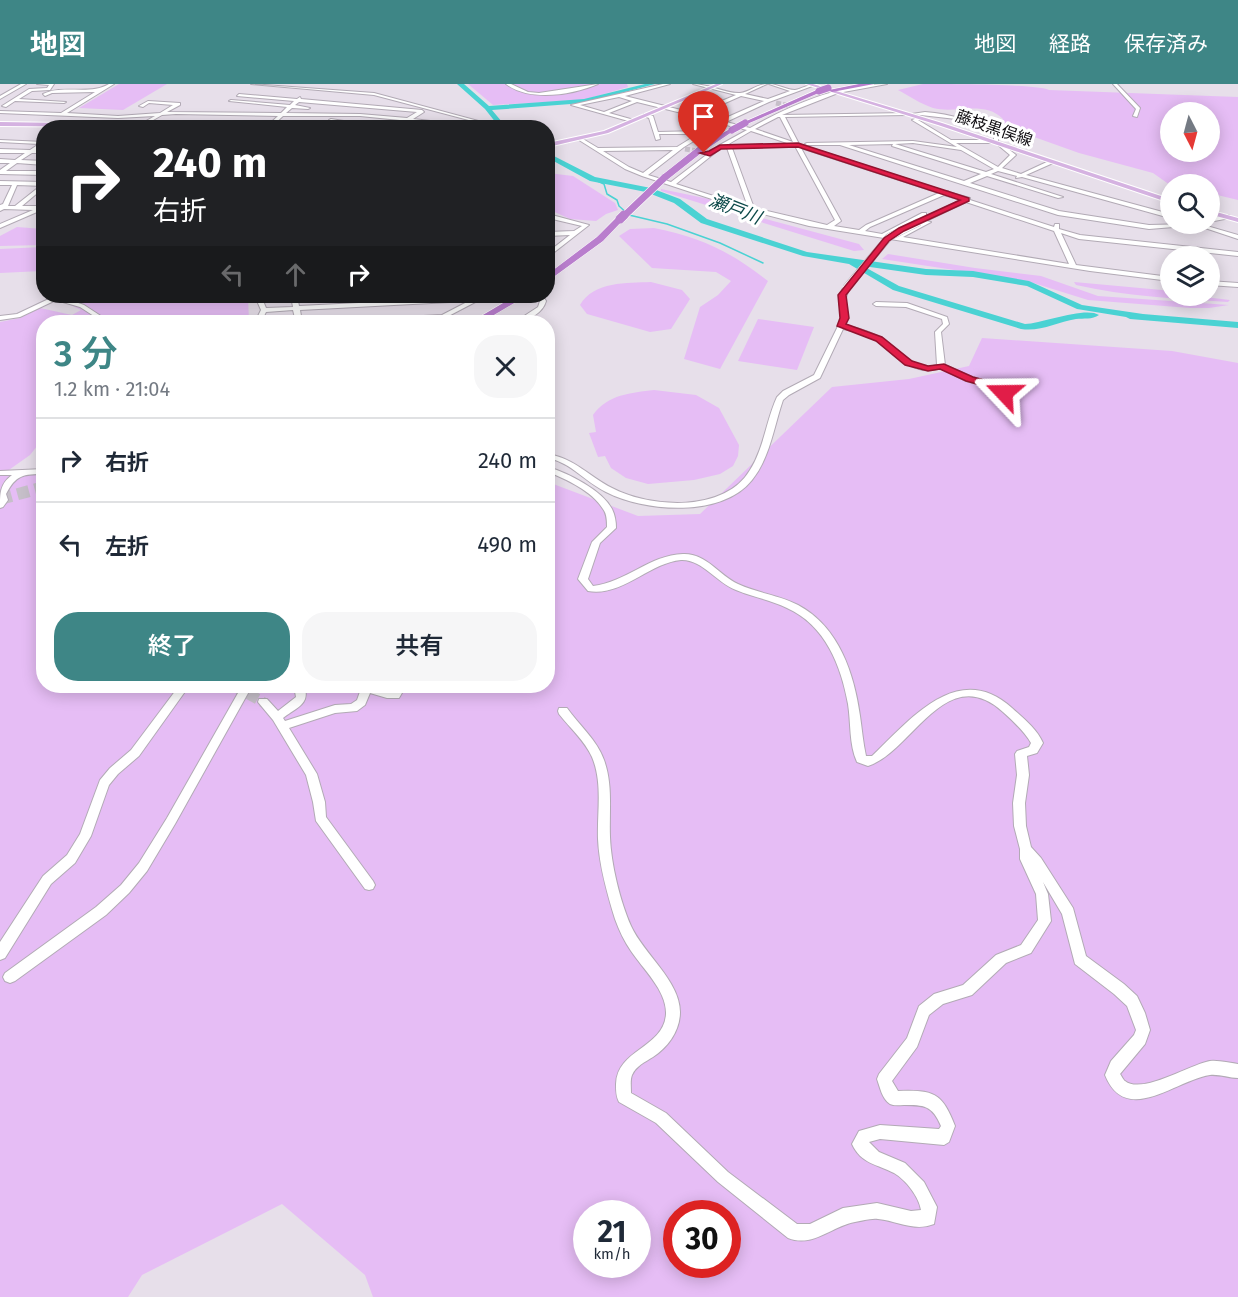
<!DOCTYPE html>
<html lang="ja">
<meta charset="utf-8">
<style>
body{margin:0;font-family:"Fira Sans","Noto Sans JP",sans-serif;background:#f6f6f7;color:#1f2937;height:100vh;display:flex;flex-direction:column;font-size:22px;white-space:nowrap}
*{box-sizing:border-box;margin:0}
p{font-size:20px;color:#747a83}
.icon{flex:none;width:33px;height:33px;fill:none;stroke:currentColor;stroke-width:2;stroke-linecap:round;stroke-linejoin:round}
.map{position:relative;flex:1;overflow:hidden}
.side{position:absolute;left:36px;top:231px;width:519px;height:378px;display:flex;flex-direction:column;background:#fff;border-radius:24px;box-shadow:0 3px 15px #0003}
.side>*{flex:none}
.hud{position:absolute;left:36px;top:36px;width:519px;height:183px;border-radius:24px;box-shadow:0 3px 15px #0003;background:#202124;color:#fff;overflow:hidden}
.needle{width:39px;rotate:174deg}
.tools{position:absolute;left:1160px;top:18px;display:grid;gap:12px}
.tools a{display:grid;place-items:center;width:60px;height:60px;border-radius:50%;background:#fff;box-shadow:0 3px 15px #0003;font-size:30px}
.speed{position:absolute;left:573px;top:1116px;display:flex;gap:12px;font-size:30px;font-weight:700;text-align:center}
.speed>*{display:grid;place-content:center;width:78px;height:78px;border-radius:50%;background:#fff;box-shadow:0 3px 15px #0003;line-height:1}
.speed small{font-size:15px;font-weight:400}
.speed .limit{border:9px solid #d22;background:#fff;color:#111}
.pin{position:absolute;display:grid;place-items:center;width:51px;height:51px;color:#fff;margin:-62px -26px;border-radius:50% 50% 50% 0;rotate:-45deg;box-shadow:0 0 6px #0007}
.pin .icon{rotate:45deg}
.me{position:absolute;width:66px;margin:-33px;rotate:293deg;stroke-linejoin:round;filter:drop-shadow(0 0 4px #0008)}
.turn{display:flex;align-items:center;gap:21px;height:126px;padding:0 18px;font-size:27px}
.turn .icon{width:78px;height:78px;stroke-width:2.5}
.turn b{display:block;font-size:42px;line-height:51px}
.lanes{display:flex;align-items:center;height:57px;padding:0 18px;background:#0003;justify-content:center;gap:30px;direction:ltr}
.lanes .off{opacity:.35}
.round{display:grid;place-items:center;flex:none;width:63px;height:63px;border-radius:24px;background:#f6f6f7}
.head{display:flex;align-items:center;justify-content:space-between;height:102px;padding:0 18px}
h1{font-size:36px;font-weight:600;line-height:45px;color:#3e8686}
.action{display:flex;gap:12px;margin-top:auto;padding:12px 18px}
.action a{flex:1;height:69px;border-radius:24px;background:#3e8686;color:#fff;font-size:24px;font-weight:600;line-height:69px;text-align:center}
.action a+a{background:#f6f6f7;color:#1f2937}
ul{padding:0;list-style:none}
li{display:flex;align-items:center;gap:18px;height:84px;padding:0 18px;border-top:2px solid #e0e1e3}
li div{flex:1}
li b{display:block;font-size:22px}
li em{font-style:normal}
header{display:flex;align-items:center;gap:36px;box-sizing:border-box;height:84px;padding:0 30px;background:#3e8686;color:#fff}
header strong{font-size:28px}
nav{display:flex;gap:33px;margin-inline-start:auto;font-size:21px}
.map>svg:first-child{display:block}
.green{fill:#e6bdf5;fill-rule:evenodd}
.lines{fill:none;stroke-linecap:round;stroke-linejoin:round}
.stream{stroke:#4ad2d3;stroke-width:1.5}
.river{fill:#4ad2d3;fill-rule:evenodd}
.minor-tunnel-far1{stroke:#c6bfc9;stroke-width:5;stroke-dasharray:5 2;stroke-linecap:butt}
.minor-tunnel{stroke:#c6bfc9;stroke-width:11;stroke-dasharray:11 5;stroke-linecap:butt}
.highway-tunnel{stroke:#c6bfc9;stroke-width:12;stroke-dasharray:12 6;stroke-linecap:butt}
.minor-casing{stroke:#b2aab5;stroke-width:2}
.major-casing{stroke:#fff;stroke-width:2}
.highway-casing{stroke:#fff;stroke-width:1}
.minor{fill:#fff;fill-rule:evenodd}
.major{fill:#d5b2e1;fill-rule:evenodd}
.highway{fill:#b97ecd;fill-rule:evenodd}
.minor-bridge-casing{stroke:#b2aab5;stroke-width:8;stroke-linecap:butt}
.highway-bridge-far1-casing{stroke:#fff;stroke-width:8;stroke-linecap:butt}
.highway-bridge-casing{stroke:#fff;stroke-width:10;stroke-linecap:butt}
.minor-bridge{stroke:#fff;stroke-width:7}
.highway-bridge-far1{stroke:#b97ecd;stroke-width:7}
.highway-bridge{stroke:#b97ecd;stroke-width:9}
.route{fill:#e11d48;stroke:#92132f;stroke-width:1.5}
.labels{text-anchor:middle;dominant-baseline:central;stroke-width:6;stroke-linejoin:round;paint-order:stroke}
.far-street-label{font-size:16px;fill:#0e0b0f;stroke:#fff}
.far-water-label{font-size:18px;font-style:italic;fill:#0d4a4a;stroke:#fff}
</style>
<header>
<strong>地図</strong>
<nav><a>地図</a><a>経路</a><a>保存済み</a></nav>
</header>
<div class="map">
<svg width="1238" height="1213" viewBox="0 0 1238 1213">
<rect width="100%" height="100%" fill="#e7dfea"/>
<g class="green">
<path d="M119,0h48l-44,26 -44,-2z"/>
<path d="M468,0h159l1,3 -45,13 -90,5z"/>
<path d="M923,0c21,0 115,0 126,6l189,7v103l-29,-7v-9l-39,1 -17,-12 -74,-20 -81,-29 5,-5c-19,-19 -47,-5 -70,-11 -12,-4 -24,-12 -35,-18zM1170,28h39v40h-39z"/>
<path d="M548,89l25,3 42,27 3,7 -12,4 -10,7 -26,-2 -22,-10v-17l5,-4 -5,-5z"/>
<path d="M661,105l48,10 46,17 104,28 5,6 -10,1 -193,-60z"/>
<path d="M17,143l26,2v16l-43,1v-10z"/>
<path d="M654,144c49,10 75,23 114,53l-48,88 -36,-10 16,-52 18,-12 13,-14 -15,-9 -64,-4 -33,-32 11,-7z"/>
<path d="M43,163l-1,24 -42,2v-24z"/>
<path d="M888,170l87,14 66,8 57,20 131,9 -20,3h-19l-102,-8 -61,-19 -145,-22z"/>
<path d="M651,198l31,8 8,9 -19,30 -21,3 -63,-18 -7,-9c14,-24 47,-22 71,-23z"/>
<path d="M1074,198l88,8 8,2v4h26l34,4 -2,2c-51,-3 -103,-6 -152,-17z"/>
<path d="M52,212h196l1,26h-205l-2,118 -12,15 -24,17 9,5 28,-5 1,214h504v-204l90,34 62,-2 132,-127 77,-8 60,-13 13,-28 190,13 66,12v934h-865l-8,-22 -83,-71 -140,71 -14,22h-128v-975l20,-4 20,-10 32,7 9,-5zM586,1130h52v50h-52zM676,1130h52v50h-52z"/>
<path d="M758,235l56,8 -17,43 -59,-9z"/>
<path d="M654,306l42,5 23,13 20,37 -1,11 -5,10 -13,8 -26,6 -46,4 -22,-6 -15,-10 -6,-12 -7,1 -9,-24 7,-1 -3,-17c15,-21 38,-22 61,-25z"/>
</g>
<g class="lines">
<path class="stream" d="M593,95l11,5 3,10 10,6 2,6 10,9 38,9 53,19 43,20"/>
<g class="river">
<path d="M457,0h7l25,22 95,-7 61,-15h10l-71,19 -92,7 15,18h-7l-15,-19z"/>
<path d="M548,69l47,24 56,11 29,11 27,20 100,33 119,17 47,2 56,10 53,24 61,9 95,8v6l-108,-9 -4,-2 -49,-8 -50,-23 -54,-9 -47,-2 -63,-9 36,20 126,38c18,-1 61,-18 74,-9 -7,5 -15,3 -23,4 -19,3 -35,13 -55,10l-128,-39 -44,-26 -46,-8 -102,-33 -27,-20 -28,-11 -56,-11 -42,-23z"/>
</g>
<g class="minor-tunnel-far1">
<path d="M776,19l14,3"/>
<path d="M685,65l19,3"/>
</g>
<path class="minor-tunnel" d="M234,602l29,16"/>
<path class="highway-tunnel" d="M0,415l44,-12"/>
<defs>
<g id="minor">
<path d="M21,0h5l-26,15v-3z"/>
<path d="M37,0h17l-4,6 -18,1 -13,8 47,3 -2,1 -49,-2 -9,6 -4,-1 27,-17 18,-1 2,-3z"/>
<path d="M109,0h5l-47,29 51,3 42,-3 13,-8 -24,-2 -6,4 -4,-1 9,-5 32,2v2l-13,7 114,1 6,-6 -58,-6 2,-1 59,5 4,-4 -57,-5 2,-2 58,5 3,-2 1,2 121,11 2,2 -11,7 79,9h-21l-62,-7 -40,7 -40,-8 2,-1 38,6 31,-5 -40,-4h-77l-13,12h-5l13,-12 -102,-2 -14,1 -21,12 -2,-2 16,-9 -37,2 -118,-5v-2l61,2 34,-21 -43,1 -7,3 -2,-2c21,-10 46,2 66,-10zM299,18l118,10 -10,6 -47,-4 -74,-1 6,-5 16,1 2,-1 -15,-3z"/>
<path d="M251,0l123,9 108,29 -2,1 -106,-28z"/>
<path d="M506,0h5l17,8 11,1 59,-9c-26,11 -68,18 -92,0z"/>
<path d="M663,0h7l-45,12 68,17 43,-18 -43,-11c15,0 35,10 47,9 10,-1 17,-9 27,-9l-22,10 23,5 22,-8 -21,-7c9,0 17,6 26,6 7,-1 13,-6 20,-5l-46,17 -43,20 24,6c41,-23 89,-44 137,-44l-49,9 -56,22 127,-2 -2,2 -122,2 14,27 145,47h4v1l22,6v2l84,27 1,-3h4v5l21,6 158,17v4l-159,-17 -18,-6 15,32 94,12v4l-80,-10 -281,-45 -73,-19 -94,-31 -17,-7 -46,-29 4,-1 15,9 79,-1 21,-13h-39l1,5 -4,1 -7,-22 -5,-2v-2l9,2 5,16 44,-1 16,-9 -81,-20 -28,11 25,7 -2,2 -61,-17zM741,12l23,5 -43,19 -23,-5zM619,13l13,4 -28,11 -24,-7zM778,33h2l13,25 -38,-13zM722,40l25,6 -29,16 -47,36 -23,-7 36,-28zM751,47l39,13 -63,1zM790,60l5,2 40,74 -8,5 -73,-17 -22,-60 56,-2zM721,64h6l21,59 -72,-23zM801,64l138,45 -73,32 -7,5 -25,-4 7,-5zM673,66l-30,23 -14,-6 -26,-16zM944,111l17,5 -44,21v2l6,-1 -27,14 -8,-1 38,-20v-2h-4l-40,21 -17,-3 5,-4zM966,118l88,29 15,33 -166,-27 28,-15 -5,-1z"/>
<path d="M1113,0h4l23,24 -3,9 -4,-1 3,-7z"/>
<path d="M925,28c26,2 50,9 73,23v6l-5,2h-37l42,24 12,-12 -12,-10 4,-1 14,11 -14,13 19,6 28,-13h4v2l-27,12 144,39v4l-148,-41 -6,1 1,-2 -19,-5 -7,3 72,23 -5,1 -71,-22 -17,7 89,28 90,14 40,-1 -3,2 -37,3 -91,-14 -218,-70h-33l-2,-1 2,-1 106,-2 44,6 -45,-27 8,-3 2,1 -4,2 33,20h43v-3l-18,-10 -20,-8 -44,-5zM913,59l48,7 33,19 -8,3 -91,-28zM893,60l-1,2 89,28 -17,7 -115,-36z"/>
<path d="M0,56l44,2v4l-8,4h8v3h-12l-11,7 23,1v4l-27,-2 -11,8h38v4l-44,-1v-4l10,-7h-10v-4l15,1 10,-7h-25v-4l30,1 9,-6 -39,-2z"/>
<path d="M0,97l44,1v4l-27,-1 -9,21h7l24,-19 2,3 -19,16h15l7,-4v5l-7,5 -37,16v-4l33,-14 -29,-1 -4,2v-6l3,-1 9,-19h-12z"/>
<path d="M548,130l41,11 -41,32v-5l22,-17 -22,1v-4l26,-1 8,-5 -34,-8z"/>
<path d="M1228,131l2,1v2l-21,4v-4z"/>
<path d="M1193,140h7l38,11v4z"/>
<path d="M1209,197l29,2v4l-29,-2z"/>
<path d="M846,202l3,2 -4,13 3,17 -3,7c12,3 25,6 36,13 18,11 33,34 56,27l-2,-33 8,-8 -1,-5 -36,-12 -30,-1 -3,-2 3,-2 31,1 40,14 2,7 -8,8 4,33 27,12 30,8 6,6 -4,7h-6l-1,-2 3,-5 -4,-2 -30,-8 -25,-13c-29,10 -44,-15 -66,-28 -10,-6 -21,-9 -32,-11l-23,49 -31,17 -6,5c-9,26 -13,58 -31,80 -30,38 -107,32 -146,12 -21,-10 -34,-29 -58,-34v-4c28,5 40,22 64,34 38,20 113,25 138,-18 14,-22 16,-49 27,-73l6,-6 31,-16 28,-57 -3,-17 4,-13z"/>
<path d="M55,212h7l-1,1 23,8 26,17h-7l-23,-15 -24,-7 -36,17 -20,3v-4l17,-2z"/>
<path d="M255,212h6l5,12 27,-1 -2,-11h6l2,10 179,-9 3,2 -42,22 -3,-2 -59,3h-32l3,-2 94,-5 27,-14 -169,9 2,12h-6l-3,-12 -27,2 -5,10h-6l6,-12z"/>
<path d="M537,212h6l3,5c-3,12 -19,21 -31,21l23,-15 2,-6z"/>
<path d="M548,383c20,6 54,23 64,42 3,6 4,13 4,19l-16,15 -12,36 5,7c33,-4 57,-31 90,-32 23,-1 36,21 55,30 19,9 41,11 60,21 41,22 56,68 62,111 2,13 3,27 6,40h6c38,-36 86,-97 140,-48 11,10 25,21 31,35l-6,10 -10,3 2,19 -4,28 1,23 5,21 10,11 32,50 13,48 38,28 13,12 8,17 5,17 -5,14 -25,30c1,1 4,7 5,7 17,14 66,-17 85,-20 9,-1 19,2 28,3v14c-9,0 -19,-4 -28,-3 -34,5 -84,52 -105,0l6,-14 23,-26 2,-5 -9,-24 -13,-12 -39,-30 -13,-50 -19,-32 5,12 3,27 -20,32 -25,10 -34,32 -29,9 -14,11 -12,32 -25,34 6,10c35,-1 44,1 57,35l-6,16 -5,3 -64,-6 -11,3 10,10 26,11 19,19 13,25 -3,17c-20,8 -36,-3 -56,-5 -7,-1 -16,2 -23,3 -23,4 -42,26 -67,16l-70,-56 -62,-59 -37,-21c-3,-6 -3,-11 -3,-18 1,-35 48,-36 50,-70 1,-23 -23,-45 -35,-63 -7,-10 -12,-21 -16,-32 -8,-26 -16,-54 -17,-80 -1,-27 5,-56 -6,-82 -7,-16 -22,-29 -33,-43l-1,-3 1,-3h8c12,17 30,32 37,52 9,25 5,51 6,77 1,27 10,64 21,89 12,27 49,55 49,86 0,19 -12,35 -27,45 -8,5 -17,9 -21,18 -2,5 -1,12 -1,18l35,20 62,59 69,52h13l33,-16 34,-5 34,8 10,-1c-2,-13 -15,-30 -27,-37 -17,-9 -33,-9 -42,-29l7,-13 21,-6 59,4 2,-3c-9,-21 -17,-21 -37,-21 -5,0 -10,1 -14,-1 -8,-5 -10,-17 -13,-25l2,-5 28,-36 12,-32 15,-12 29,-9 33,-30 25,-10 17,-25 -2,-26 -16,-35v-10l-6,-23 -1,-23 4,-28 -2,-21 2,-3 12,-4 2,-4c-6,-11 -18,-22 -28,-31 -57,-52 -91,40 -135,54l-11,-4c-8,-17 -6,-40 -9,-58 -7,-39 -23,-79 -61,-96 -16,-8 -34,-11 -51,-18 -19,-7 -34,-31 -55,-30 -32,3 -59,37 -93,31l-10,-12 14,-37 15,-15c0,-6 0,-13 -4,-18 -11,-18 -37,-30 -55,-37z"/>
<path d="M44,385v5c-21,0 -28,1 -38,20l2,6 -5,7 -3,1c0,-15 0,-24 12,-33h-12v-4z"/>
<path d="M179,602h10l-50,70 -21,18 -9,11 -18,51 -16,27 -24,21 -46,74 -5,2v-18l43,-66 24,-21 13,-21 20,-54 10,-12 21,-18z"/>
<path d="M242,602h10l-77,138 -28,47 -18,22 -23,22 -91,66 -5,2 -5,-2 -2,-4 2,-4 91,-66 25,-22 18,-22 28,-45z"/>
<path d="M294,602h10c7,18 -8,22 -21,32l2,3 50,-16 16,-1 6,-4 5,-14h3l25,5 6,-5h10l-7,12h-12l-17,-5 -5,12 -8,6 -22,2 -46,15 28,46 8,28 1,15 47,64 2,4 -2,4 -4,1 -4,-1 -49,-68 -3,-19 -7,-27 -33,-55 -15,-18 1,-3h8l11,12 18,-14z"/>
</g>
<g id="major">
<path d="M716,0h6l-114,49 -60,14v-4l56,-12z"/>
<path d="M806,0h7l129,39 228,76v4l-232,-78z"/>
<path d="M0,38l258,4 2,2 -260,-2z"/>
<path d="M1209,126l29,8v4l-29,-8z"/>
</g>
<g id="highway">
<path d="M859,0h15l-42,8 -3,-2z"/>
<path d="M819,5l2,3 -74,32 -5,-1z"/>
<path d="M730,45l5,1 -30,20 -38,30h-6v-4l38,-30z"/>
<path d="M617,133l7,2 -21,22 -55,40v-7l49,-37z"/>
<path d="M515,212h11l-44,26h-11z"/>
</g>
</defs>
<use href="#minor" class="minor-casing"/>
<use href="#major" class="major-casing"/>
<use href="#highway" class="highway-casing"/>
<use href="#minor" class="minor"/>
<use href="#major" class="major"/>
<use href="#highway" class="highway"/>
<defs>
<path id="minor-bridge" d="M846,204l43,-51 30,-15"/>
<g id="highway-bridge-far1">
<path d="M819,7l9,-3"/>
<path d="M732,46l13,-7"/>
<path d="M623,133l41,-39"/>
</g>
<path id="highway-bridge" d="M620,135l4,-4"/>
</defs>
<use href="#minor-bridge" class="minor-bridge-casing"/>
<use href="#highway-bridge-far1" class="highway-bridge-far1-casing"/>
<use href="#highway-bridge" class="highway-bridge-casing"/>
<use href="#minor-bridge" class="minor-bridge"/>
<use href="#highway-bridge-far1" class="highway-bridge-far1"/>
<use href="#highway-bridge" class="highway-bridge"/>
</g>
<path class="route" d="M798,59l171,55v3l-65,30 -15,10 -43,54 3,23 -3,6 36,13 30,24 16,5 16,-2 29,13 29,8 7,8 -1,2h-7l-6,-6 -29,-8 -26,-12 -12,2 -23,-6 -29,-24 -39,-15 3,-8 -2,-23 46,-57 15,-10 61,-28 -162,-53 -77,2 -11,7 -10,-3 9,-2 11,-6z"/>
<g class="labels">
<g class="far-street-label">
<text transform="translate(994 44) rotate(19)">藤枝黒俣線</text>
</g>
<g class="far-water-label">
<text transform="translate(735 125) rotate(21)">瀬戸川</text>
</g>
</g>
</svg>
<div class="tools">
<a><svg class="needle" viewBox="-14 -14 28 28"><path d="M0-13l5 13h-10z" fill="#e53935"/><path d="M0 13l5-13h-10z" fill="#747a83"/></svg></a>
<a><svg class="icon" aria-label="search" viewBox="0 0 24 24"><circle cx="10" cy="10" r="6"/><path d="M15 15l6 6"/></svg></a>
<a><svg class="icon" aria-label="layers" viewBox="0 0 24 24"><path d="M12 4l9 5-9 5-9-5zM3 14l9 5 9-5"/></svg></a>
</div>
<div class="speed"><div>21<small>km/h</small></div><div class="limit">30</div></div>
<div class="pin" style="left:704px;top:69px;background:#d93025"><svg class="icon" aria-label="arrive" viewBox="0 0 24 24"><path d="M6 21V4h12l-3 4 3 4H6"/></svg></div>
<svg class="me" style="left:1004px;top:309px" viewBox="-20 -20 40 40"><path d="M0-17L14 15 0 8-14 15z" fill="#e11d48" stroke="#fff" stroke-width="4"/></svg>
<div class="hud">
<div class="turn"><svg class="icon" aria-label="right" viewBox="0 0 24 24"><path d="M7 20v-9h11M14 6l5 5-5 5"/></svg><div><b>240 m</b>右折</div></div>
<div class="lanes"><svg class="icon off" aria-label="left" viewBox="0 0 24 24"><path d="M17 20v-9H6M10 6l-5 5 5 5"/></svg><svg class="icon off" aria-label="ahead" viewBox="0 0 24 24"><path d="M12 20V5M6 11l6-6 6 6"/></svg><svg class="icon" aria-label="right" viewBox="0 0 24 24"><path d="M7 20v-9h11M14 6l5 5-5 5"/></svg></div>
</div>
<section class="side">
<div class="head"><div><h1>3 分</h1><p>1.2 km · 21:04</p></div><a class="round"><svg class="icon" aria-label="close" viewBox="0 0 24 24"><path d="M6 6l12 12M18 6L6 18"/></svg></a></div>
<ul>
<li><svg class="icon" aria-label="right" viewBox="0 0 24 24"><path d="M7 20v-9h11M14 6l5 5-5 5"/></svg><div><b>右折</b></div><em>240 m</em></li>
<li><svg class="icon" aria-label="left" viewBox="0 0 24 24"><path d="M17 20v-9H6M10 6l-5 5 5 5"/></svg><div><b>左折</b></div><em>490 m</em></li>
</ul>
<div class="action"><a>終了</a><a>共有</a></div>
</section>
</div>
